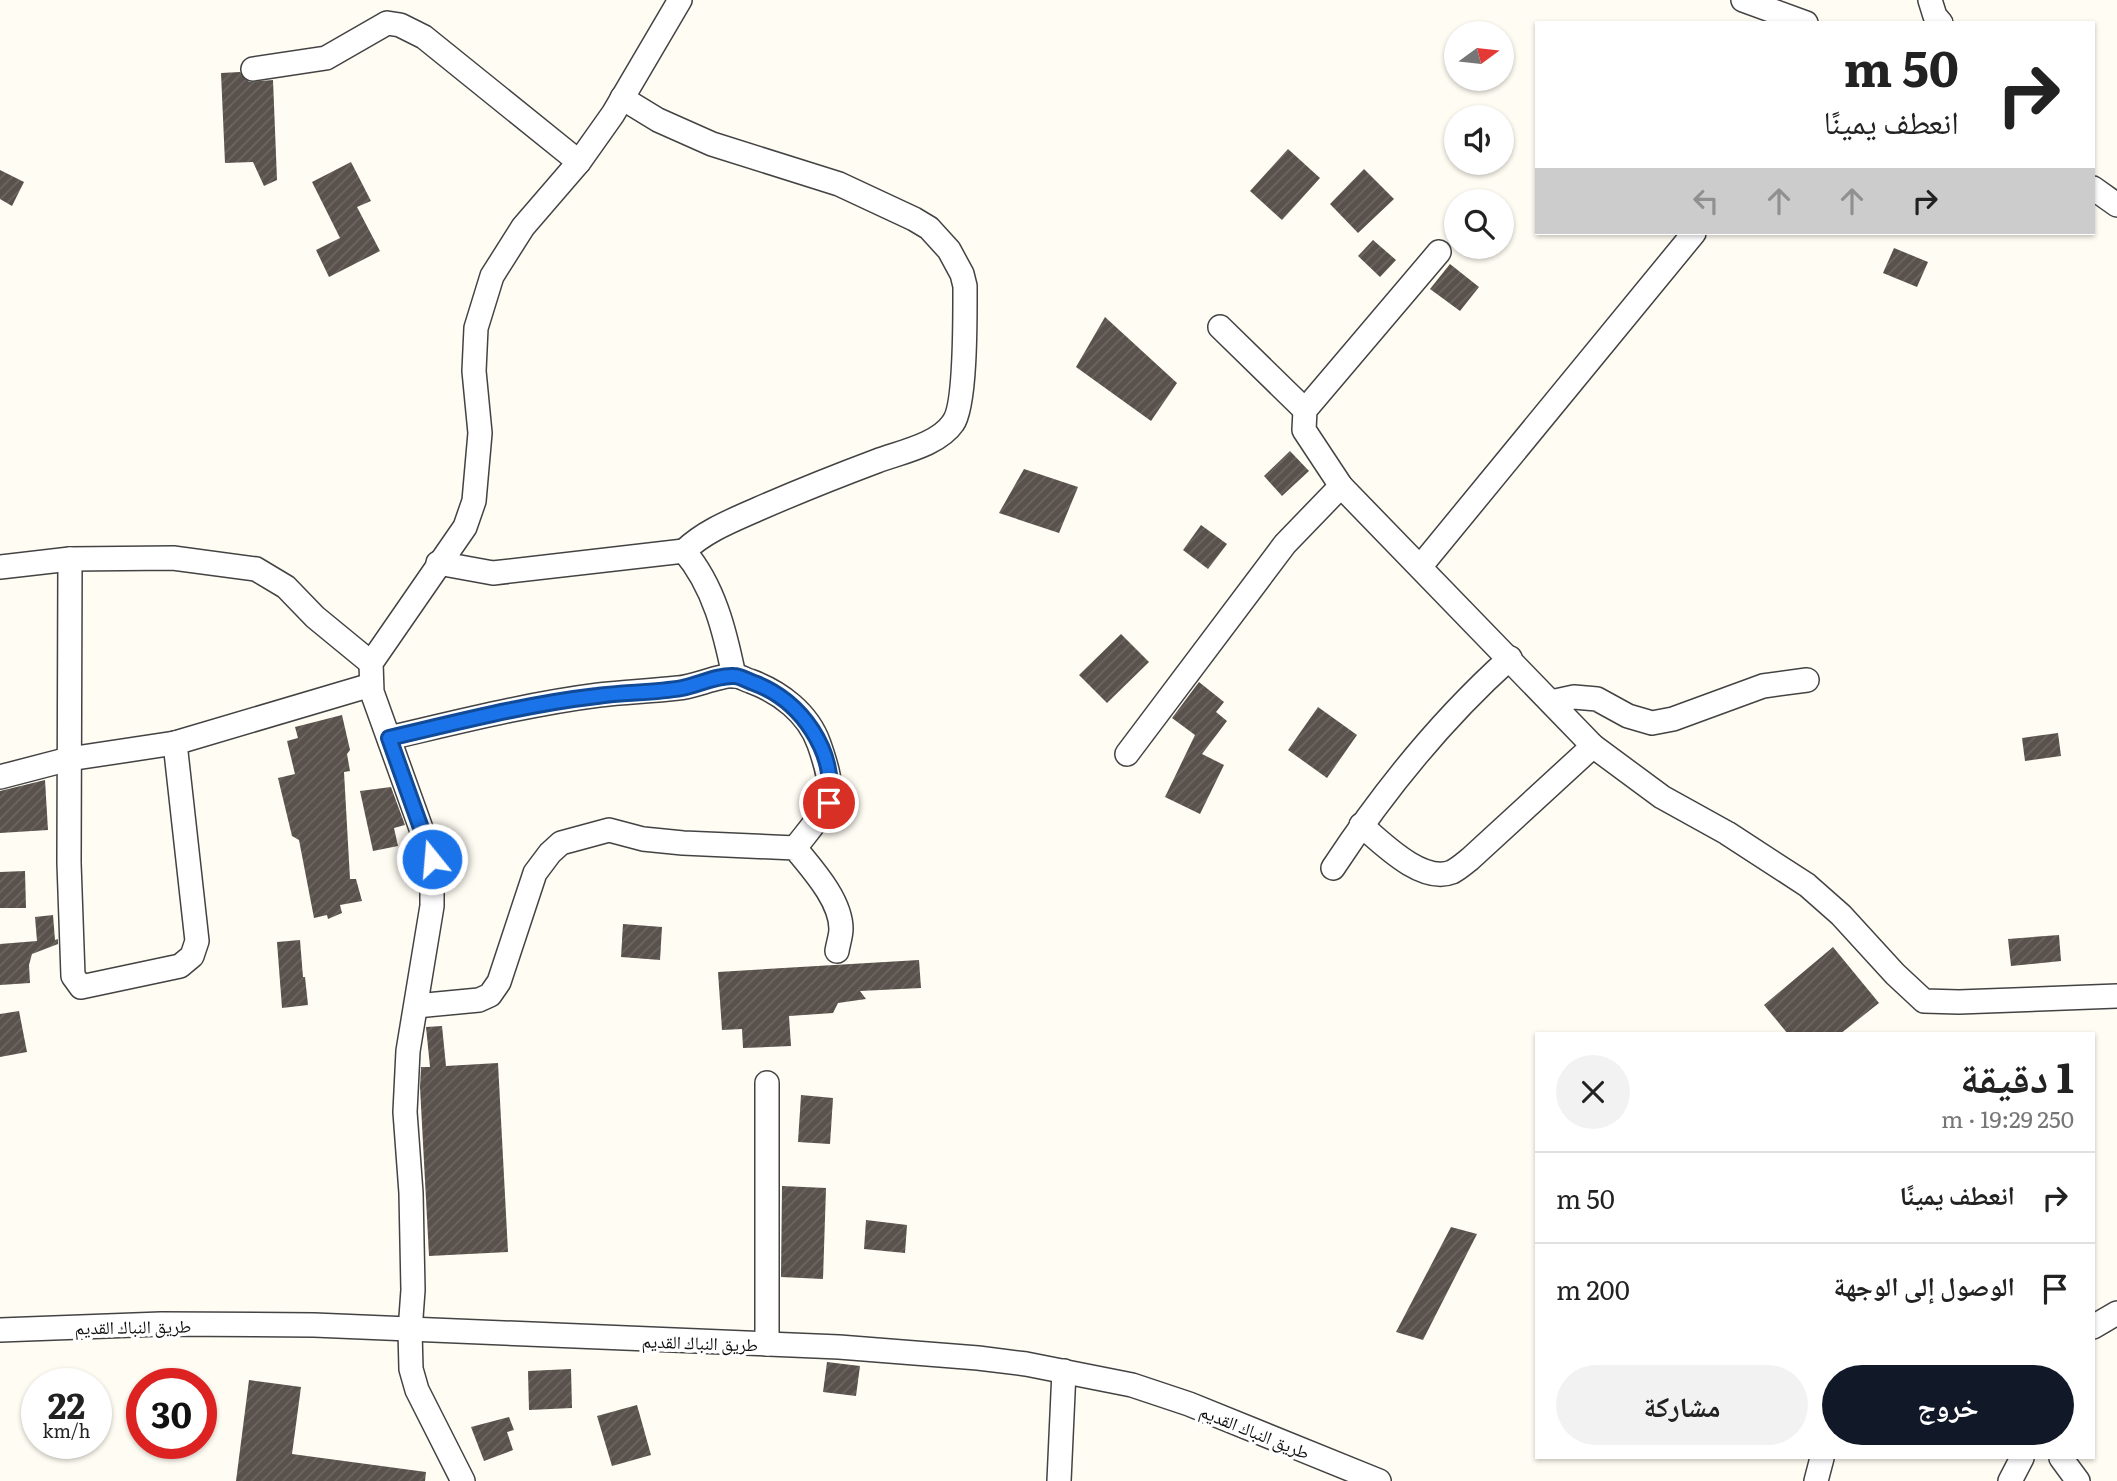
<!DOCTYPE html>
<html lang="ar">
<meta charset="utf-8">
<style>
body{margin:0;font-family:Literata,"Noto Naskh Arabic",serif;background:#f2f2f2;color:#222;direction:rtl;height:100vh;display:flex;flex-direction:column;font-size:26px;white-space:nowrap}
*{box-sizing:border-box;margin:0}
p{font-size:23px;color:#767676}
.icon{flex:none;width:38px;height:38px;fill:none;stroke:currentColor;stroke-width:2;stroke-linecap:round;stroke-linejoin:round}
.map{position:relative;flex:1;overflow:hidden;direction:ltr}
.sheet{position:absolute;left:1535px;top:1032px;width:560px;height:427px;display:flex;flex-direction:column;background:#fff;border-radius:0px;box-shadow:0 2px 5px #0004;direction:rtl}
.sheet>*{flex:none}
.hud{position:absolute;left:1535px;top:21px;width:560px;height:214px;border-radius:0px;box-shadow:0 2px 5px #0004;direction:rtl;background:#fff;color:#222;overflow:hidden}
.needle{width:46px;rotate:75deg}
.fabs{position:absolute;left:1444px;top:21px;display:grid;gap:14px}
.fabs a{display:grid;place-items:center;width:70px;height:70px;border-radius:50%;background:#fff;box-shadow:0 2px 5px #0004;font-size:35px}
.speed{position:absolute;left:21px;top:1368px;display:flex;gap:14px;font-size:35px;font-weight:700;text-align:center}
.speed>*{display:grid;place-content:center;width:91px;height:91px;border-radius:50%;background:#fff;box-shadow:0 2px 5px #0004;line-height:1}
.speed small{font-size:18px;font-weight:400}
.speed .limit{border:10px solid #d22;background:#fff;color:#111}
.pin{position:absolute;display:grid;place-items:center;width:60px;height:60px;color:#fff;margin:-30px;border:4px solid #fff;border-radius:50%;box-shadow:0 2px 7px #0007}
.me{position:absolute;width:77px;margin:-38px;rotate:343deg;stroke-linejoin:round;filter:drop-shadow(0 0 5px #0008)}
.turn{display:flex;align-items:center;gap:24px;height:147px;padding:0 21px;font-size:32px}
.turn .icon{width:91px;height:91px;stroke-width:2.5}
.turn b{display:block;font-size:49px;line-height:60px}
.lanes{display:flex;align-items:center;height:66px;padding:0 21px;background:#0003;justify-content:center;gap:35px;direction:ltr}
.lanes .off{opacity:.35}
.round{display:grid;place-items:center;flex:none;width:74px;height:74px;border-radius:37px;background:#f2f2f2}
.head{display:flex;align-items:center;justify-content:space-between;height:119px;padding:0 21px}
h1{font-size:42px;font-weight:700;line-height:52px}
.primary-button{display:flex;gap:14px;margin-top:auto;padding:14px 21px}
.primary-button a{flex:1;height:80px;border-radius:42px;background:#111827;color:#fff;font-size:28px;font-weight:700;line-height:80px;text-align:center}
.primary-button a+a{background:#f2f2f2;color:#222}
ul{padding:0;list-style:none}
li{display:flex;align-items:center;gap:21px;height:91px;padding:0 21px;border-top:2px solid #e0e0e0}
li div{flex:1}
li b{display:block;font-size:26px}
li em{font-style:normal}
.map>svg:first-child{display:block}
.building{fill:url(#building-hatch)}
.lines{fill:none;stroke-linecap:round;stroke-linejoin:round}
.minor-casing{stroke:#434343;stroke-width:26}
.minor{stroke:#fff;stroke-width:23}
.route-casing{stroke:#114b97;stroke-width:18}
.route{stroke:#1a73e8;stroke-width:12}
.labels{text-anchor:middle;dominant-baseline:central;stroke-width:7;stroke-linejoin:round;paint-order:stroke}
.street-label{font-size:18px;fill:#101010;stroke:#fff}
</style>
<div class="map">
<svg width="2117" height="1481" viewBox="0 0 2117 1481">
<defs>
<pattern id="building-hatch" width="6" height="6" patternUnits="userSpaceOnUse" patternTransform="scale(1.75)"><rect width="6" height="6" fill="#59514c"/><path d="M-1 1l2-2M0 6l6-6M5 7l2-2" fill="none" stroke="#6c6561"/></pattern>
</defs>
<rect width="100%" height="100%" fill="#fffcf3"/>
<g class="building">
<path d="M240,72l9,10 24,-2 4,100 -13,6 -11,-24 -28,1 -4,-90z"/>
<path d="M1288,149l32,29 -38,42 -32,-29z"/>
<path d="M351,162l20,39 -14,6 23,44 -51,26 -13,-27 24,-12 -28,-56z"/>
<path d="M1364,169l30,30 -36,34 -28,-29z"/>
<path d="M0,170l24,12 -12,24 -12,-7z"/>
<path d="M1373,240l23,20 -16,17 -22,-21z"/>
<path d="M1894,248l34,14 -11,25 -34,-14z"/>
<path d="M1450,264l29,23 -19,24 -30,-22z"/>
<path d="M1105,317l72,66 -26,38 -75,-54z"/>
<path d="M1290,451l19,20 -27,25 -18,-20z"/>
<path d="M1024,469l54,18 -19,46 -60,-20z"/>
<path d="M1201,525l26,19 -19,25 -25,-19z"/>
<path d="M1121,634l28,28 -42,41 -28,-28z"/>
<path d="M1199,682l25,20 -8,10 11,9 -25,33 22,11 -24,49 -35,-17 30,-62 -23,-17z"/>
<path d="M1318,707l39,28 -30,43 -39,-28z"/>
<path d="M342,715l8,35 -3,4 3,17 -6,1 6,107h6l6,22 -22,4 2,8 -14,6 -1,-4 -13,3 -15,-78 -7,-4 -14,-58 17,-4 -8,-33 11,-3 -3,-11z"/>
<path d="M2058,733l3,23 -36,5 -3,-23z"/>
<path d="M45,780l3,50 -48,3v-42z"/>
<path d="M391,787l14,38 -11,3 4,18 -25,5 -13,-60z"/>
<path d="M25,871l1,37h-26v-36z"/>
<path d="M53,915l2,25 3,-1v5l-26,10 -3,11 1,18 -30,2v-41l37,-3 -2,-24z"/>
<path d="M623,924l39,3 -2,33 -39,-3z"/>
<path d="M2059,935l2,26 -50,5 -3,-27z"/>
<path d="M300,940l3,37h2l3,28 -26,3 -5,-66z"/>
<path d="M1833,947l46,56 -39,31h-52l-24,-29z"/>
<path d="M919,960l2,28 -61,3 6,8 -28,4 -5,10 -44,3 2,30 -48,2 -1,-19 -20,1 -4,-58z"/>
<path d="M19,1011l8,41 -27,5v-43z"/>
<path d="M442,1026l4,40 52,-3 10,189 -79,4 -9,-169 1,-20h9l-4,-40z"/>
<path d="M801,1095l32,3 -3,46 -32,-2z"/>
<path d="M782,1186l44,2 -3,91 -42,-2z"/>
<path d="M866,1220l41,5 -2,28 -41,-4z"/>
<path d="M1451,1227l26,7 -54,106 -27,-8z"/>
<path d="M827,1362l33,4 -4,30 -33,-4z"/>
<path d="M571,1369l1,39 -43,2 -1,-39z"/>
<path d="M249,1380l52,7 -9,67 134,18 -1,9h-189z"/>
<path d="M637,1405l14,50 -39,11 -15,-50z"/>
<path d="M509,1417l5,13 -7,2 6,18 -29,11 -13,-34z"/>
</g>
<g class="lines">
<defs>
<g id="minor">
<path d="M1743,0l63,23"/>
<path d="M1930,0l5,16 6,7"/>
<path d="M253,69l73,-11 61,-35 13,2 24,12 155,125"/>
<path d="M622,98l36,22 54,24 127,40 75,35 15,9 20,22 13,24 3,12c0,26 1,120 -12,137 -15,22 -52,29 -76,38 -40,15 -80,31 -119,48 -27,12 -53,22 -74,42"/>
<path d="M2093,188l24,17"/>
<path d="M1439,252l-134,158 -1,20 37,56 252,260 69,51 65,36 80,52 34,30 54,59 29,27 35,1 158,-6"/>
<path d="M1220,327l85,83"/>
<path d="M70,559l-1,304 4,113 8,11 99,-21 12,-10 5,-15 -22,-198"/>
<path d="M438,563l55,10 191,-22c30,35 41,81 50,125"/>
<path d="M0,567l70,-8 103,-1 83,11 30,18 29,30 56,46"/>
<path d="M1420,567l274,-334"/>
<path d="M1551,702l23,-5 23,2 31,17 24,7 21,-4 90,-33 44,-6"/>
<path d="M389,738c69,-16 139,-34 210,-43 26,-3 53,-4 79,-7 16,-1 44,-14 57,-12 5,0 11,4 15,5 30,11 58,32 69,63 20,57 11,59 -24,104"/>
<path d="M1127,754l158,-210 56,-58"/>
<path d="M0,777l69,-18 106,-16 196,-58"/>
<path d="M1361,825c21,18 61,59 91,47 6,-3 13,-9 18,-13l123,-113"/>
<path d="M1333,868c50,-76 109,-149 177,-210"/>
<path d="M416,1006l63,-6 11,-5 9,-13 36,-109 15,-20 11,-10 48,-13 34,9 40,4 112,5c17,21 46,52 46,81 0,7 -3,15 -4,22"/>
<path d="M2093,1327l24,-14"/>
<path d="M0,1330l161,-6 153,1 525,22 139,11 48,6 106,21 57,19 190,77"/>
<path d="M767,1344v-261"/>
<path d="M2061,1458l17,23"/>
<path d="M463,1481l-46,-91 -6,-21 -1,-38 3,-41 -2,-97 -6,-81 3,-61 24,-145v-47l-60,-167 -1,-29 94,-136 9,-26 6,-68 -6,-62 2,-43 16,-52 31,-49 56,-65 34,-48 67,-114"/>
<path d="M1059,1481l5,-110"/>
<path d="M1816,1481l6,-23"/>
<path d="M2010,1481l12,-23"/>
</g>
</defs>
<use href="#minor" class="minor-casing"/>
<use href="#minor" class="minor"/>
</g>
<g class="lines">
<defs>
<path id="route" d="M432,859l-43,-121c69,-16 138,-34 208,-42 28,-4 57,-3 85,-8 16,-3 35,-13 52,-12 6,0 14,5 20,7 47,17 83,69 75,120"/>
</defs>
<use href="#route" class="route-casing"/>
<use href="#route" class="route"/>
</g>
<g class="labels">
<g class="street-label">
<text transform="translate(133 1326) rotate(-1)">طريق النباك القديم</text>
<text transform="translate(700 1342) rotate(2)">طريق النباك القديم</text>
<text transform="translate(1255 1431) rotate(22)">طريق النباك القديم</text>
</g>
</g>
</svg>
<div class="fabs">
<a><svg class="needle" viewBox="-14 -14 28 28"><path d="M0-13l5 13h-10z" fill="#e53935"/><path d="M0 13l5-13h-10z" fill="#767676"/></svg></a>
<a><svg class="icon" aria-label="sound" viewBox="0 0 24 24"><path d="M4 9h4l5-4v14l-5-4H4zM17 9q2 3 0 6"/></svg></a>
<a><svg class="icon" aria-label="search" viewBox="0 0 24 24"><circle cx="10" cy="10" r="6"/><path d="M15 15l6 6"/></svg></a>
</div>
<div class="speed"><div>22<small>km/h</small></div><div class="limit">30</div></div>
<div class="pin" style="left:829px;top:803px;background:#d93025"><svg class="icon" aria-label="arrive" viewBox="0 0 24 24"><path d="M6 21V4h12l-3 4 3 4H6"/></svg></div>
<svg class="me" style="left:432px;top:859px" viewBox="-20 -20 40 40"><circle r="17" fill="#1a73e8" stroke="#fff" stroke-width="3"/><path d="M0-11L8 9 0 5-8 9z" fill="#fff"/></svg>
<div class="hud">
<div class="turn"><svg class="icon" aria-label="right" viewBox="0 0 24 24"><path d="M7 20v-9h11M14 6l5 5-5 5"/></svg><div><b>50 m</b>انعطف يمينًا</div></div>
<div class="lanes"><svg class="icon off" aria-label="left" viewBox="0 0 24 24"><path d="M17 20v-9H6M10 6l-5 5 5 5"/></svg><svg class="icon off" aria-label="ahead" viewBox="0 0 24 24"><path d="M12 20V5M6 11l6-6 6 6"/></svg><svg class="icon off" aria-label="ahead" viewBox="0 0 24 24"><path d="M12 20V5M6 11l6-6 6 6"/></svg><svg class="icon" aria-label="right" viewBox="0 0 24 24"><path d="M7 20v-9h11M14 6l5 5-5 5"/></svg></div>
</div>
<section class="sheet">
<div class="head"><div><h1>1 دقيقة</h1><p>250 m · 19:29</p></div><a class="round"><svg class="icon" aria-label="close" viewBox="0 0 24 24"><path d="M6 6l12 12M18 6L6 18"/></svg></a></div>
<ul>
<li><svg class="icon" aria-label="right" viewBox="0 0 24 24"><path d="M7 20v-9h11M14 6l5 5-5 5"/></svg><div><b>انعطف يمينًا</b></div><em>50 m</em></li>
<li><svg class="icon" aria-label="arrive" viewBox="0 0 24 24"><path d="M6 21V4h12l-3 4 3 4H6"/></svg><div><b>الوصول إلى الوجهة</b></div><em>200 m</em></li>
</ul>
<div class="primary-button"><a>خروج</a><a>مشاركة</a></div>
</section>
</div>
